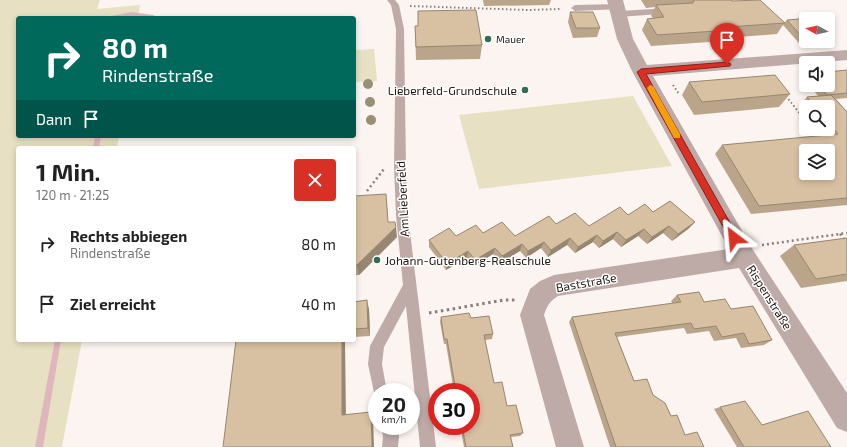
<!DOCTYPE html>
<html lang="de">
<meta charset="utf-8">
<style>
body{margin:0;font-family:"Exo 2",sans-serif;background:#f6f6f6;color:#222;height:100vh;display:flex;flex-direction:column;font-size:15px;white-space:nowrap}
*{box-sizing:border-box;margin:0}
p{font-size:13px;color:#767676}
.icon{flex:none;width:22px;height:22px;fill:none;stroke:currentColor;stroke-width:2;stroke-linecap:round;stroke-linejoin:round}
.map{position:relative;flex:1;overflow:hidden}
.panel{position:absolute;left:16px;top:146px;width:340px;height:196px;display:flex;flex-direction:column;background:#fff;border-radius:4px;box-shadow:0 2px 6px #0003}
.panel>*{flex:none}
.hud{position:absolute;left:16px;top:16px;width:340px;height:122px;border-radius:4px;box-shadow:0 2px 6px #0003;background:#00695c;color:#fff;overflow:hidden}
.needle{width:26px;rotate:278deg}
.fabs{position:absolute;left:799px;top:12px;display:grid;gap:8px}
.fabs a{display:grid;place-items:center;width:36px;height:36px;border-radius:4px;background:#fff;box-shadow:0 2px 6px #0003;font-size:20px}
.speed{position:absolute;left:368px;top:383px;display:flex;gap:8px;font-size:20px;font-weight:700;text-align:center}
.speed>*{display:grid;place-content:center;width:52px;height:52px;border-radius:50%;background:#fff;box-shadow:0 2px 6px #0003;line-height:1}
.speed small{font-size:10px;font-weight:400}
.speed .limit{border:6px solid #d22;background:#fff;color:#111}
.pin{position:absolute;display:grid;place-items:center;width:34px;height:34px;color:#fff;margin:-41px -17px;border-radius:50% 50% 50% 0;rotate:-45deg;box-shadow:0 0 4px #0007}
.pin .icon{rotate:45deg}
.me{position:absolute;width:44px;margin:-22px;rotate:331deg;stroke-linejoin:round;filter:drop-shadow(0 0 3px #0008)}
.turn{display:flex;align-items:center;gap:14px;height:84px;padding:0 20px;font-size:18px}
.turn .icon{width:52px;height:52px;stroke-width:2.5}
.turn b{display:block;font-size:28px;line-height:34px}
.then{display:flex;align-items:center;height:38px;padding:0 20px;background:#0003;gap:8px;font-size:15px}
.round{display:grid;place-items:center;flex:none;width:42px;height:42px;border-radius:4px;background:#f6f6f6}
.head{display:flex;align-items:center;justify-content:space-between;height:68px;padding:0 20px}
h1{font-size:24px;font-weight:700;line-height:30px}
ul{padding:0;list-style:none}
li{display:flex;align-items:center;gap:12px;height:60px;padding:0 20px}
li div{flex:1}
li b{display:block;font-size:15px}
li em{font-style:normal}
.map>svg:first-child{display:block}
.green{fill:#e7e0c2}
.water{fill:#e0b6bd}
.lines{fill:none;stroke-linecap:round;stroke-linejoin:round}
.stream{fill:#e0b6bd;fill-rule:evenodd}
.path-far2{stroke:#887f7a;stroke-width:2;stroke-dasharray:1.5 2.5;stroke-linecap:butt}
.path-far1{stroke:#887f7a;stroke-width:2.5;stroke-dasharray:2 3;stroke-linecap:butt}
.path{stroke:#887f7a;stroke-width:3;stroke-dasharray:2.5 3.5;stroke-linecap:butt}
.service{fill:#beaba8;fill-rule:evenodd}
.minor{fill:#beaba8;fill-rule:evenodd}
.tree{fill:#988f75}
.wall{fill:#baa58b}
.shaded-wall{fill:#978671}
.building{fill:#d8c0a2;stroke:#978671;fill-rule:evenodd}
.route{fill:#d93025;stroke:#8d1f18}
.slow{fill:#f59e0b}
.poi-dot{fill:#346c53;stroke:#fff;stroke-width:1.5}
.labels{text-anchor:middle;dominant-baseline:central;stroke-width:3;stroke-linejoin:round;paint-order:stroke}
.far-poi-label{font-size:10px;fill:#211610;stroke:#fff;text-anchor:start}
.poi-label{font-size:12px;fill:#211610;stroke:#fff;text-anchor:end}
.street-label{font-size:12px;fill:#211610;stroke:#fff}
</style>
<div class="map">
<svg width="847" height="447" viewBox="0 0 847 447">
<rect width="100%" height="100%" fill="#fbf4f0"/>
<g class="green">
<path d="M0,0h100l-3,9 43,-4 -2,13h-120v118h101l-2,12h-99v192h64l-20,107h-62z"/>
<path d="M374,49l3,32 -23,1v-32z"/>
<path d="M633,96l39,70 -193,23 -20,-74z"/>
</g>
<path class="water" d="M131,12l22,3 6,3h-57z"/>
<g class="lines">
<g class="stream">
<path d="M95,136h6l-2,12h-6z"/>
<path d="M55,340h6l-18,107h-8z"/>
</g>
<g class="path-far2">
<path d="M410,6l118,4 34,-1"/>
<path d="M673,85l6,9"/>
<path d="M786,96l18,23"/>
</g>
<g class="path-far1">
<path d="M803,118l3,4"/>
<path d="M811,129l6,9"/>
<path d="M367,191l17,-22"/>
<path d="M840,234l7,9"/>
<path d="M762,245l85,-12"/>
</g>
<path class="path" d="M429,313l75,-13h11"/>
<g class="service">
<path d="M387,0h8l4,5 5,24 2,137 2,49 28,232h-16l-14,-141 -22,41 -2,17 5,28h-10v6l-2,-1 -7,-33 2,-18 33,-61 -7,-70 -2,-49 2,-137 -5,-24z"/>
<path d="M618,4l4,3 -1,2 -46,2 -4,-3 4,-3z"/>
<path d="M670,8l3,1 1,2 -1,2 -54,4 -4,-3 4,-3z"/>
<path d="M381,426h16l2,10 -1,11h-16l1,-11z"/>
</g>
<path class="minor" d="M607,0h16l10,39 14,26 200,-15v10l-194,16 100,174 94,143v39l-10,-4 -98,-160 -181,28c-8,5 -11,10 -14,19l40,132h-28l-36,-132 10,-26 10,-8 14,-6 175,-26 -97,-178 -15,-32z"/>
</g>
<g class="tree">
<circle cx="368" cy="84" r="5"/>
<circle cx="370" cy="102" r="5"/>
<circle cx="371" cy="120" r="5"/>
</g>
<g class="wall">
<path d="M483,0h68l-2,5 -65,1z"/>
<path d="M641,0h90l53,23 3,-3 19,-1v22h17l-24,2 -16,-18 -6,9 -51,4 -2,3 -73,5 -9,-16 5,-11 6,-1 -2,-2 4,-9 -9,1z"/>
<path d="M418,11l64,34 -2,14 -64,1 -1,-34h3z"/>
<path d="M570,12l30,16 -3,9 -24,1 -5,-16z"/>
<path d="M847,70v28l-11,1 11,13v93l-96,9 -36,-60 7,-9 101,-9 -5,-7h10v-22h-22v7l-7,-8 8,-9 11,-1 -9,-11h19z"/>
<path d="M689,82l101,12 -11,13 -85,8 -12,-20z"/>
<path d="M354,196l33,9 1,17 9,15 -38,38h-5z"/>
<path d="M653,212l42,10 -7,7 -16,12 -9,-8 -16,11 -9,-8 -17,11 -8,-8 -14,9 -6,-6 -18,11 -8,-8 -19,12 -7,-9 -15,10 -6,-7 -20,12 -7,-9 -19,12 -7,-8 -21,12 -17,-23v-7l54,-7 32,3 41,-12 33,2 39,-11z"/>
<path d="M847,238v43l-46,7 -21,-32 14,-11z"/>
<path d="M677,295l54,14 41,31 -8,5 -23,3 -5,-10 -22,3 -5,-10 -22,3 -3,-6 -67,9 17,44 19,14 18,21 14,19 19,12h-94l-41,-125 3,-5 101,-13 -2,-3z"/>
<path d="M354,302l15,7 1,27 -16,1z"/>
<path d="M441,317l30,1 22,16 -1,5 -7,1 9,43 29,50 -3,3 -9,1 2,10h-49l-4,-21h11v-34h-17l-8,-48h-2l-4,-22z"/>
<path d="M720,407l42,18 69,22h-94l-23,-38z"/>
</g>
<g class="shaded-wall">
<path d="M695,222l-7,7 -16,12 6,-7z"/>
<path d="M669,226l-6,7 -16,11 5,-7z"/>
<path d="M396,227l1,10 -38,38 -2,-10z"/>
<path d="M644,229l-6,7 -17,11 5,-7z"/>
<path d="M617,232l-4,7 -14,9 4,-7z"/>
<path d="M597,235l-4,7 -18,11 3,-6z"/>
<path d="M570,238l-3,7 -19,12 3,-7z"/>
<path d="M544,242l-3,6 -15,10 2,-7z"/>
<path d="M522,244l-2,7 -20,12 2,-7z"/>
<path d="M495,248l-2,6 -19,12 1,-6z"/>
<path d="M468,251l-1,7 -21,12 1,-6z"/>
<path d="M367,300l2,9 1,27 -2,-8z"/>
<path d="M342,340h3l1,80 -4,-5z"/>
<path d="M371,412l2,5 1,30h-2z"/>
</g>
<g class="building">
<path d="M694,0h37l1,1 28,-1 25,23 -57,4 3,3 -74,5 -10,-16 17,-2 -8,-12 37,-2z"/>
<path d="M476,10l6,35 -66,2 -1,-21h3v-15z"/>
<path d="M570,12h23l7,16h-24z"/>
<path d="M811,18v1h-5v19h-3l-16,-18z"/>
<path d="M847,70v23l-20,2 -9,-10h10v-13z"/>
<path d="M775,75l15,19 -88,8 -13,-20z"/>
<path d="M831,95l16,17v86l-88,8 -37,-61 116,-11 -10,-12v-15h-13l-8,-10zM806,151h22v22h-22z"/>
<path d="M386,194l2,28h7l1,5 -39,38h-3v-69z"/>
<path d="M670,201l25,21 -17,12 -9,-8 -17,11 -8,-8 -18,11 -9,-8 -14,9 -6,-6 -19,12 -8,-9 -19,12 -7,-8 -16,9 -6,-7 -20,12 -7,-8 -20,12 -7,-9 -21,13 -18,-24 20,-12 7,8 20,-11 7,8 19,-11 13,14 34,-20 7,8 19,-11 14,13 31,-19 8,8 17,-11 8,8z"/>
<path d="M847,238v36l-31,5 -22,-34z"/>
<path d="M699,292l5,10 21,-3 6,10 22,-3 19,34 -23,4 -5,-11 -22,4 -6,-11 -22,3 -3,-6 -76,10 19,48 13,-2 6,16 12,8 6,13 6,-1 8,20 12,-3 7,15h-88l-44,-130 109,-15 -4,-7z"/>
<path d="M367,300l1,28 -14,1v-27z"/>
<path d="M469,313l2,5 18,-2 4,18 -9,1 10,48 8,-1 5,24 9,-1 7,28 -13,2 3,12h-47l-4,-21h9v-34h-15l-9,-53h-3l-3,-22z"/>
<path d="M236,340h106v75l29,-3 1,35h-149z"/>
<path d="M745,401l17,24 46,-14 23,36h-87l-24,-40z"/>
</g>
<path class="route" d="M727,62l4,2 -1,2 -84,8 91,161 2,3 -2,3h-6l-94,-169 4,-3z"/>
<path class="slow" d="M650,85l3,1 27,48v4h-6l-27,-50z"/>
<g class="poi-dot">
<circle cx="488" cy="39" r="4"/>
<circle cx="525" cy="90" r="4"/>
<circle cx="377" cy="260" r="4"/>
</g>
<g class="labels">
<g class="far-poi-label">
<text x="496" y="39">Mauer</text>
</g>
<g class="poi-label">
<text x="517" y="90">Lieberfeld-Grundschule</text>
<text x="385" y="260" text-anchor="start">Johann-Gutenberg-Realschule</text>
</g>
<g class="street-label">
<text transform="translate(402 199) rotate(-93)">Am Lieberfeld</text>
<text transform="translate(586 282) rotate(-10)">Baststraße</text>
<text transform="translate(770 297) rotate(58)">Rispenstraße</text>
</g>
</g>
</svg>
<div class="fabs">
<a><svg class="needle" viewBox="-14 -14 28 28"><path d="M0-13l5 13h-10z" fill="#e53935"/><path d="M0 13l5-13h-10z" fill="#767676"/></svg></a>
<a><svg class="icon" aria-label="sound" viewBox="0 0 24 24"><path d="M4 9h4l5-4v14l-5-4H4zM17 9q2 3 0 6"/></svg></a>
<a><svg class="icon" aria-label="search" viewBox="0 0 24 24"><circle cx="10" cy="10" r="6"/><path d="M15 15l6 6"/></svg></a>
<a><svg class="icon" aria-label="layers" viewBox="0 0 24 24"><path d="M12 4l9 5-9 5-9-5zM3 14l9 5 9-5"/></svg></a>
</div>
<div class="speed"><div>20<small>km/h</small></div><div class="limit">30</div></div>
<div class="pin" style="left:727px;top:64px;background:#d93025"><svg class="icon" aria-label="arrive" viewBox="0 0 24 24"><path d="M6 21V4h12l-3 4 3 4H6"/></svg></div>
<svg class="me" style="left:734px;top:238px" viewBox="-20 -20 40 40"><path d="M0-17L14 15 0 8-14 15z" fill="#d93025" stroke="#fff" stroke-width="4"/></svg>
<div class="hud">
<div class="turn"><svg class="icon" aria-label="right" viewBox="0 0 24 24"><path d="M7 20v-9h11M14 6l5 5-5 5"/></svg><div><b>80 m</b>Rindenstraße</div></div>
<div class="then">Dann<svg class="icon" aria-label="arrive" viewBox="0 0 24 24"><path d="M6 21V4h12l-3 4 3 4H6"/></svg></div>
</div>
<section class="panel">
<div class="head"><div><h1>1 Min.</h1><p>120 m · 21:25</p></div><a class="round" style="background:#d93025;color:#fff"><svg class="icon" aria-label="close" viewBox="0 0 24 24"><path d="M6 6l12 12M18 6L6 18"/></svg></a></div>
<ul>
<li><svg class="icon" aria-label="right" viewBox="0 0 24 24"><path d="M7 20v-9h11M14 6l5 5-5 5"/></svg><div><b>Rechts abbiegen</b><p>Rindenstraße</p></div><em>80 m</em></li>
<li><svg class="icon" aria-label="arrive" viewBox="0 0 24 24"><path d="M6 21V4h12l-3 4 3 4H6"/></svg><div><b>Ziel erreicht</b></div><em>40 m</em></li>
</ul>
</section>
</div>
